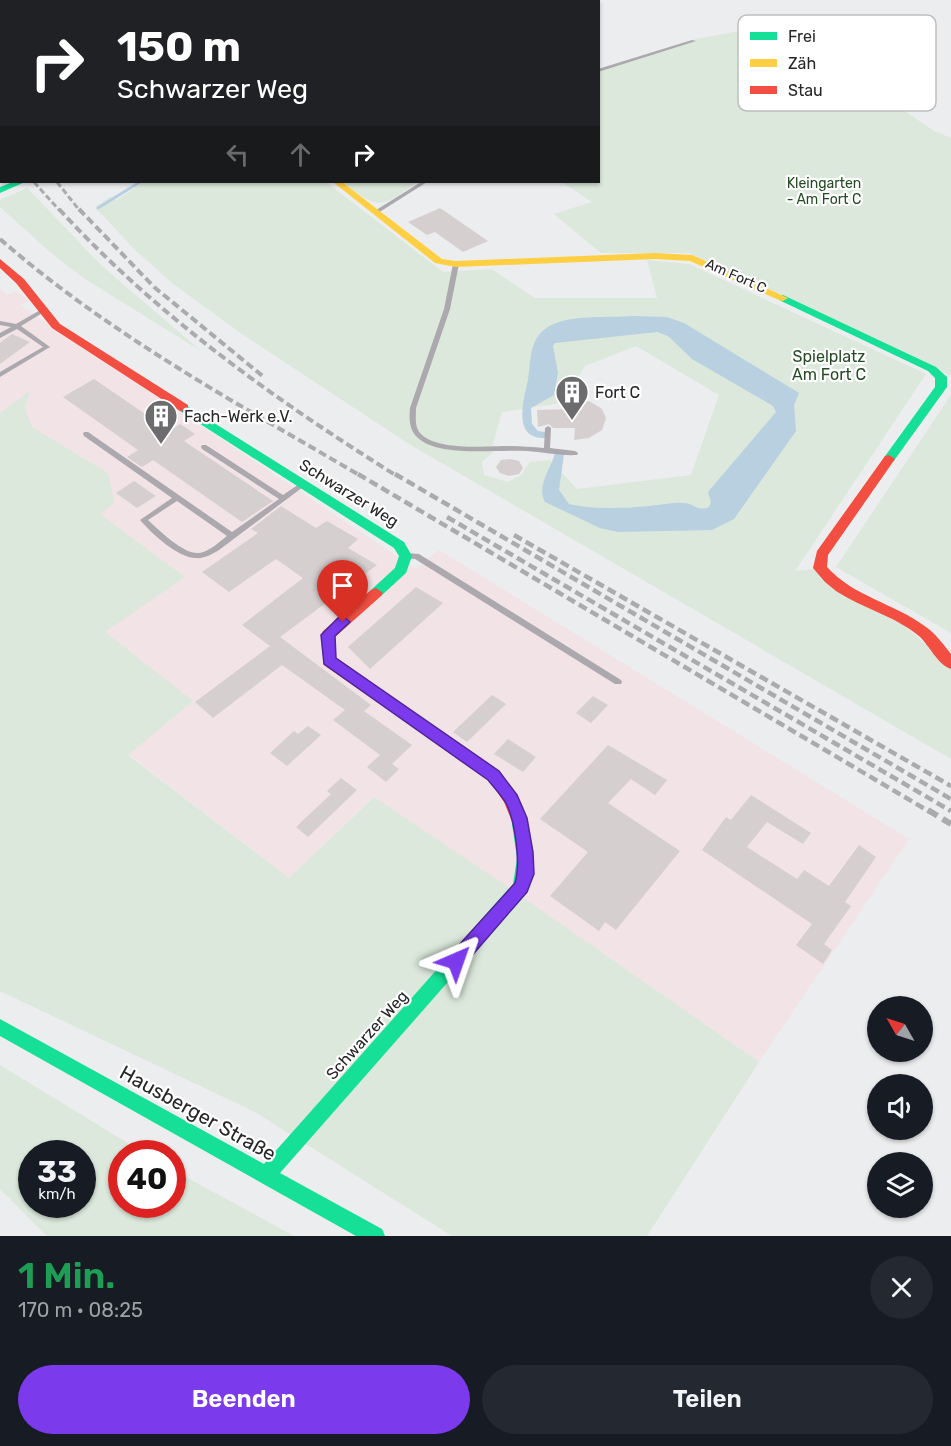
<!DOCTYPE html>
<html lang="de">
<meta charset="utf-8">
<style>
body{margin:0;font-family:Rubik,sans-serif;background:#242831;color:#f1f3f6;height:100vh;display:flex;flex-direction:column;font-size:22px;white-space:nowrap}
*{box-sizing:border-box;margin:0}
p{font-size:20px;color:#9ea1a6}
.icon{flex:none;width:33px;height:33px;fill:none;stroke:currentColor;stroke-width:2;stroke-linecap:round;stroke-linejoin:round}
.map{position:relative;height:1236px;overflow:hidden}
.sheet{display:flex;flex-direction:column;background:#171b24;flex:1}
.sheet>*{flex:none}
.hud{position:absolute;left:0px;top:0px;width:600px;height:183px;box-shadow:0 2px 4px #0004;background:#202124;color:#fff;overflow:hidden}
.needle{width:39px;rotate:309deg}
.fabs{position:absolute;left:867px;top:996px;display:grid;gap:12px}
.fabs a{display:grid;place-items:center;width:66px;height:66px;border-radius:50%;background:#171b24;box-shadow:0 2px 4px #0004;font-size:30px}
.speed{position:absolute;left:18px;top:1140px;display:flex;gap:12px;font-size:30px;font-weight:700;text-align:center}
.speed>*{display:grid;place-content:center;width:78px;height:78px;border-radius:50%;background:#171b24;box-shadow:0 2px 4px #0004;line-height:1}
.speed small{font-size:15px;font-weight:400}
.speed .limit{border:9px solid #d22;background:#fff;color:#111}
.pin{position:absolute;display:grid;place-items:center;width:51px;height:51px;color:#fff;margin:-62px -26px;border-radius:50% 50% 50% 0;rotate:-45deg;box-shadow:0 0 6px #0007}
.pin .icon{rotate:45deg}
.me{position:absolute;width:66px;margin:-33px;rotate:43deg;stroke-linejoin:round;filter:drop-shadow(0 0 4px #0008)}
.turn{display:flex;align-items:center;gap:21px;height:126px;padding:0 18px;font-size:27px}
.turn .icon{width:78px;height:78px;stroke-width:2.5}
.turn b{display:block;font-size:42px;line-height:51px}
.lanes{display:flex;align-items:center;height:57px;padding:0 18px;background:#0003;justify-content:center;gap:30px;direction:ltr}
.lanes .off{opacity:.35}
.round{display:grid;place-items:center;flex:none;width:63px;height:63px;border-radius:32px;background:#242831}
.headline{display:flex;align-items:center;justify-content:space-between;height:102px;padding:0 18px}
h1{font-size:36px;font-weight:600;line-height:45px;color:#1e9e55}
.cta{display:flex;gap:12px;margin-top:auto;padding:12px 18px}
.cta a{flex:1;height:69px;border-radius:36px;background:#7c3aed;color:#fff;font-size:24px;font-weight:600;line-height:69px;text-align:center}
.cta a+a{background:#242831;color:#f1f3f6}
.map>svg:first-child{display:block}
.commercial{fill:#f2e3e6}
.green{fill:#dbe8db;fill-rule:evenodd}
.water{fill:#b8d0e0}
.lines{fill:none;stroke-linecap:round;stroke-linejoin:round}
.stream{stroke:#b8d0e0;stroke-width:3}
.building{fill:#d6cfcf}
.lane{fill:#aba9ad;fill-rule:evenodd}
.street{fill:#aba9ad;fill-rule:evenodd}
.fast{fill:#16e098;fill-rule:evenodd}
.slow{fill:#ffcf43;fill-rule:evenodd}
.jam{fill:#f24e42;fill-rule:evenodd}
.rail-far3{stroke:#ababae;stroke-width:3;stroke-dasharray:6 3;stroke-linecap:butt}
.rail-far2{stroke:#ababae;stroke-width:4;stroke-dasharray:8 4;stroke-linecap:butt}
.rail-far1{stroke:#ababae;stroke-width:4.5;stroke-dasharray:9 4.5;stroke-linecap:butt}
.rail{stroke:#ababae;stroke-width:6;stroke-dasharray:11 6;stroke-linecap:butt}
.route{fill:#7c3aed;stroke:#51269a;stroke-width:1.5}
.labels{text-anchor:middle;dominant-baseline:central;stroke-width:4.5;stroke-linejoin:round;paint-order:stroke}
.far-park-label{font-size:14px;fill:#244b24;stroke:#fff}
.far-street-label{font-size:14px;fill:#272729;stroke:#fff}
.park-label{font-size:16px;fill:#244b24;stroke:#fff}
.poi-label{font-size:16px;fill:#272729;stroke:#fff;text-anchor:start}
.street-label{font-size:16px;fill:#272729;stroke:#fff}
.near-street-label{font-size:20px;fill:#272729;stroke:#fff}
.key{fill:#fff;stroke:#bebebf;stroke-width:1.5}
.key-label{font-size:16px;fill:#272729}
</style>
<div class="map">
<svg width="951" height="1236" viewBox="0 0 951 1236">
<rect width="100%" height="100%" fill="#ecedef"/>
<path class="commercial" d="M0,289l7,6 10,-4 12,10 -9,4 396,264 23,-19 470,289 -150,223 -251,-175 -135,-90 -84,81 -161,-124 -24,-122 -5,-119 9,-40 -76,-46 -7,-19 5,-16 -30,21z"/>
<g class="green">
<path d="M777,24l157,107 17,7v238l-42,-22 -220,-101h-88l-47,-39 38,-12 -30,-20h36l1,-111 97,-32z"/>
<path d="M144,182h182l117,90 48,-3 44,29h122l-10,-38 42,4 237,110 -131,197 20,-2 80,48 56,50v92l-542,-315 -167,-110 -70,-51 -38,-34 -39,-42 15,-10 7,3zM636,346l83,49 -28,80 -114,14 -27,-29 -20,2 -9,13 -13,7 -24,-7 -2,-13 12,-11 -3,-1 11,-38 59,-9 24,-37z"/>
<path d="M342,182h76c-39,26 -37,29 -76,0z"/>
<path d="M27,188l76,79 98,84 -119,-74 -32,-25 -50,-45v-7z"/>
<path d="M30,391l-5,17 7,19 76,46 6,30 -14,11 85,63 -80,55 88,69 -65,54 161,123 85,-81 134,90 251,175 -112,174h-195l-197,-124 -255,-121v-578z"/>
<path d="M951,395v238l-115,-66z"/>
<path d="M0,1065l144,88 -22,1v50h50l1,-34 121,66h-247l-47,-47zM32,1154h50v50h-50z"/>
</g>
<path class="water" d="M634,316l33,1 17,6 115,70 -5,12 2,26 -62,88 -22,11 -94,2 -18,-4 -55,-26c-9,-16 6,-33 10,-49l9,1 -5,36 10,14c26,6 55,4 81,2 11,-1 22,-4 33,-3 11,0 14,9 26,4l2,-5 -3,-10 68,-80 -3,-6 -81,-47 -24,-23 -11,-4 -102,11 -2,3 5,27 -4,22 -23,13 1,16 6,7 7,1 1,6c-35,2 -22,-39 -18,-58 3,-19 1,-42 20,-53 20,-13 62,-9 86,-11z"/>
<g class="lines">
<g class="stream">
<path d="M463,0l2,2"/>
<path d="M565,2l4,-2"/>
<path d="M98,208l42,-26"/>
</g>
</g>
<g class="building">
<path d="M440,208l48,33 -25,11 -28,-20 -8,3 -19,-13z"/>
<path d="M12,334l18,8 -30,22v-21z"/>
<path d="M94,379l76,52 10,-7 15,10 -11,7 89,60 -31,21 -89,-62 -11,7 -15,-10 11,-7 -75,-53z"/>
<path d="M570,397l21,5 11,7 4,9 -4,12 -13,8 -15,2 1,-12h-22l-4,-4 -11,3 -1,-17 36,-1z"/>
<path d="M510,459l9,2 4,7 -4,6 -10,2 -9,-3 -4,-6 5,-7z"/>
<path d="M134,481l22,15 -19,12 -21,-15z"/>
<path d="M281,506l35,22 11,-7 31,18 -10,9 29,17 -97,72 91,68 -7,6 48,34 -20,19 7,5 -13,13 -19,-15 13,-12 -47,-35 12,-10 -63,-45 -69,53 -18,-16 75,-56 -28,-21 61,-47 -27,-19 -47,33 -27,-20 56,-39 -7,-4z"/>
<path d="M416,587l27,16 -73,66 -22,-22z"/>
<path d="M492,695l14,9 -39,38 -14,-10z"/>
<path d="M593,696l15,9 -17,18 -15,-10z"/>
<path d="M308,726l13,9 -34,31 -17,-13 24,-22 4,3z"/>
<path d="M508,739l28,18 -13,15 -29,-18z"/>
<path d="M608,745l59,35 -12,15 -24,-16 -23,24 72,48 -64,79 -11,-8 -6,9 -49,-35 38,-44 -48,-33z"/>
<path d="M341,778l16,12 -49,47 -12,-10 35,-33 -4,-3z"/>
<path d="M751,795l60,38 -8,11 -36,-22 -20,25 50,32 7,-9 25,16 30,-41 17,12 -31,45 6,4 -27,38 8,6 -9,14 -27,-19 16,-21 -110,-74 24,-33 5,3z"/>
</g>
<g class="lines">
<g class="lane">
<path d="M340,0h5l3,2h-6z"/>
<path d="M371,0h5l-1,2h-6z"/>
<path d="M431,0h5l3,2h-6z"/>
<path d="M692,40l4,1 -98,31v-3z"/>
<path d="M421,182h6l-49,31 -5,-1z"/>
<path d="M456,262l3,2 -9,45 -34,99c0,10 -2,20 6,27 18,16 65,11 88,11 12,0 23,1 34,2l1,-20 3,-2 3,2 -1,20 25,3 3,2 -1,2c-16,1 -34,-3 -50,-4 -29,-2 -87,7 -109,-13 -9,-8 -9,-19 -8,-30l34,-99 9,-45z"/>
<path d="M42,309l2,1v2l-23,14 29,21 -50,30v-5l43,-25 -26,-18 -17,9v-5l11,-6 -11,-2v-4l16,3z"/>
<path d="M84,432h4l144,100 47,-33 -77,-50 -1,-2 1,-2h4l77,50 19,-13h2l3,2 -88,66c-7,4 -15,9 -23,8 -18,0 -45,-25 -56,-38l32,-22 -88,-62 -1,-2zM177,501l50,35c-8,6 -18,16 -28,17 -15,2 -40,-23 -51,-33z"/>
<path d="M406,553l13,1 202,126 1,2 -1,2h-6l-200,-125 -12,-1 -1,-2 1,-2z"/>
</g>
<g class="street">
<path d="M46,0h8l1,2h-8z"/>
<path d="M172,0h12l-14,2z"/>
<path d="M215,0h9l1,2h-9z"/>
</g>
<g class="fast">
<path d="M13,182h12l-25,11v-6z"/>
<path d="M783,295l153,72 11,10v10l-54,75 -4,1 -6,-4 52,-72v-9l-7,-7 -149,-71v-4z"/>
<path d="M184,404l220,138 8,14 -6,17 -25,23h-10l-2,-3 2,-3 24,-22 4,-12 -5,-8 -214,-137 -2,-3z"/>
<path d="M520,817l5,2 3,5 5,34 -6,34 -247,281 102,56 3,7h-29l-356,-200v-17l264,145 249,-280 4,-26 -5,-34 3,-5z"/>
</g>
<path class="slow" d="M333,182h9l100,77 14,2 199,-8 37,2 96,43 -5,3 -4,-1 -89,-39 -35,-2 -199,8 -21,-4z"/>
<g class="jam">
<path d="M333,0h10l-11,2z"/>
<path d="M0,259l24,20 36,45 128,81v6h-8l-128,-83 -36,-45 -16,-15z"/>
<path d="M889,455l6,4 -67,96 -1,12c27,30 67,36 99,60 10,7 17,17 25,27v15c-13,-4 -22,-24 -32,-33 -24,-20 -57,-28 -83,-45l-11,-9 -12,-14 4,-17 68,-95z"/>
<path d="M376,588l7,5 -2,3 -46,41 1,22 162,112 17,23 13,30 -3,5 -5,2 -5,-2 -11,-27 -16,-23 -164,-114 -3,-30 2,-4 48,-41z"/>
</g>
<g class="rail-far3">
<path d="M0,97l2,2"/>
<path d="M34,182l26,29"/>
<path d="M57,182l23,29"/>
</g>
<g class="rail-far2">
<path d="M59,209c98,107 215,190 338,267"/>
<path d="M79,209l75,78 111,91"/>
<path d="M0,239c109,95 236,164 361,237"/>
</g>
<g class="rail-far1">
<path d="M358,474l572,338"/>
<path d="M395,474l556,325"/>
<path d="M447,517l504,294"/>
<path d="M514,535l437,251"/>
</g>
<path class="rail" d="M928,810l23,14"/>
</g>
<path class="route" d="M343,616l7,6 -15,14 1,22 163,113 18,24 10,23 6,34 1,22 -7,18 -65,75 -6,2 -6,-2 -3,-6 3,-6 65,-72c6,-20 0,-62 -9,-80 -5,-8 -12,-16 -18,-23l-164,-116 -3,-29 17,-17z"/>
<defs>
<symbol id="building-pin" viewBox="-11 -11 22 30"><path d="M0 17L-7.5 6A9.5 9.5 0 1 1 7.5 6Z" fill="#6c6c6e" stroke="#fff"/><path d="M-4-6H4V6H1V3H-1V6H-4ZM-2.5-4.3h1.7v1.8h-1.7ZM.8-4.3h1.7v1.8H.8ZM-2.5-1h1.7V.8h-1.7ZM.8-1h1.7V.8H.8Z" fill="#fff"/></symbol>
</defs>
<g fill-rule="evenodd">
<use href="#building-pin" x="553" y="373" width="38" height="52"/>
<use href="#building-pin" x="142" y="397" width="38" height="52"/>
</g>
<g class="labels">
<g class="far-park-label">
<text x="824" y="183">Kleingarten<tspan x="824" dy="16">- Am Fort C</tspan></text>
</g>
<g class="far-street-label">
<text transform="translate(736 276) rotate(24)">Am Fort C</text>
</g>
<g class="park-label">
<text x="829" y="356">Spielplatz<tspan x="829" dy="18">Am Fort C</tspan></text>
</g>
<g class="poi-label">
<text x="595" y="392">Fort C</text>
<text x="184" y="416">Fach-Werk e.V.</text>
</g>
<g class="street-label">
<text transform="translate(349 493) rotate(32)">Schwarzer Weg</text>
<text transform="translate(367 1035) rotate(-48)">Schwarzer Weg</text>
</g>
<g class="near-street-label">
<text transform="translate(198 1113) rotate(29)">Hausberger Straße</text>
</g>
</g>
<rect x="738" y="15" width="198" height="96" rx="9" class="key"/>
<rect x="750" y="32" width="27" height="8" fill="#16e098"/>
<rect x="750" y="59" width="27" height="8" fill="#ffcf43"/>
<rect x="750" y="86" width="27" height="8" fill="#f24e42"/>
<g class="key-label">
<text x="788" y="42">Frei</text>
<text x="788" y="69">Zäh</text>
<text x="788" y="96">Stau</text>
</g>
</svg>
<div class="fabs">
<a><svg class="needle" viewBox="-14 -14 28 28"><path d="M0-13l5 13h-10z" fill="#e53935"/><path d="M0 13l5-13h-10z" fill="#9ea1a6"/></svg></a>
<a><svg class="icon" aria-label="sound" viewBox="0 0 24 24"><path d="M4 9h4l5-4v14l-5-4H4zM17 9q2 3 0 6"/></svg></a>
<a><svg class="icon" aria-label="layers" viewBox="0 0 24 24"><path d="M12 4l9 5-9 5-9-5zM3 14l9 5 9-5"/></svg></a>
</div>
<div class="speed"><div>33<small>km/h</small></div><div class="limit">40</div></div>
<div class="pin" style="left:343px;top:622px;background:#d93025"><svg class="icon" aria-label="arrive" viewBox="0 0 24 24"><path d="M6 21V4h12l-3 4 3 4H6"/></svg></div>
<svg class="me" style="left:456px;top:961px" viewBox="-20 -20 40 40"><path d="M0-17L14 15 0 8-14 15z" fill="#7c3aed" stroke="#fff" stroke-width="4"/></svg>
<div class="hud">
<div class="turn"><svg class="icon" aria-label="right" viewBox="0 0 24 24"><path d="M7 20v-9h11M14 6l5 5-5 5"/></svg><div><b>150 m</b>Schwarzer Weg</div></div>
<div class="lanes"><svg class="icon off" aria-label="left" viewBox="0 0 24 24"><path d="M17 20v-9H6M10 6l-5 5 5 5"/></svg><svg class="icon off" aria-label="ahead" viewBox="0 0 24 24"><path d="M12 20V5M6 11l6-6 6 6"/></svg><svg class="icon" aria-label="right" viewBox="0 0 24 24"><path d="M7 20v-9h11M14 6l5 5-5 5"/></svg></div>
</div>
</div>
<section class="sheet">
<div class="headline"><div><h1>1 Min.</h1><p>170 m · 08:25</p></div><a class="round"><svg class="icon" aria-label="close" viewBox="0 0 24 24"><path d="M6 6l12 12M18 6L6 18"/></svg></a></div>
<div class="cta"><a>Beenden</a><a>Teilen</a></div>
</section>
